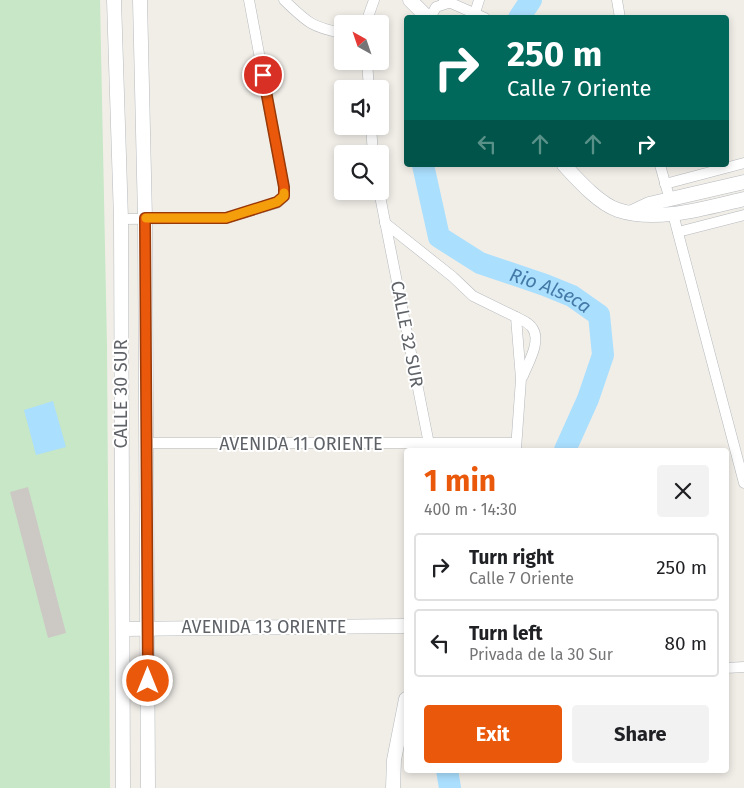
<!DOCTYPE html>
<meta charset="utf-8">
<style>
body{margin:0;font-family:"Fira Sans",sans-serif;background:#f2f2f2;color:#202124;height:100vh;display:flex;flex-direction:column;font-size:19px;white-space:nowrap}
*{box-sizing:border-box;margin:0}
p{font-size:16px;color:#757577}
.icon{flex:none;width:28px;height:28px;fill:none;stroke:currentColor;stroke-width:2;stroke-linecap:round;stroke-linejoin:round}
.map{position:relative;flex:1;overflow:hidden}
.side{position:absolute;left:404px;top:448px;width:325px;height:325px;display:flex;flex-direction:column;background:#fff;border-radius:5px;box-shadow:0 2px 8px #0003}
.side>*{flex:none}
.guide{position:absolute;left:404px;top:15px;width:325px;height:152px;border-radius:5px;box-shadow:0 2px 8px #0003;background:#00695c;color:#fff;overflow:hidden}
.needle{width:32px;rotate:320deg}
.controls{position:absolute;left:334px;top:15px;display:grid;gap:10px}
.controls a{display:grid;place-items:center;width:55px;height:55px;border-radius:5px;background:#fff;box-shadow:0 2px 8px #0003;font-size:25px}
.pin{position:absolute;display:grid;place-items:center;width:42px;height:42px;color:#fff;margin:-21px;border:2px solid #fff;border-radius:50%;box-shadow:0 1px 5px #0007}
.me{position:absolute;width:55px;margin:-28px;rotate:0deg;stroke-linejoin:round;filter:drop-shadow(0 0 4px #0008)}
.turn{display:flex;align-items:center;gap:18px;height:105px;padding:0 20px;font-size:22px}
.turn .icon{width:65px;height:65px;stroke-width:2.5}
.turn b{display:block;font-size:35px;line-height:42px}
.lanes{display:flex;align-items:center;height:48px;padding:0 20px;background:#0003;justify-content:center;gap:25px;direction:ltr}
.lanes .off{opacity:.35}
.round{display:grid;place-items:center;flex:none;width:52px;height:52px;border-radius:5px;background:#f2f2f2}
.overview{display:flex;align-items:center;justify-content:space-between;height:85px;padding:0 20px}
h1{font-size:30px;font-weight:700;line-height:38px;color:#ea580c}
.action{display:flex;gap:10px;margin-top:auto;padding:10px 20px}
.action a{flex:1;height:58px;border-radius:5px;background:#ea580c;color:#fff;font-size:20px;font-weight:700;line-height:58px;text-align:center}
.action a+a{background:#f2f2f2;color:#202124}
ul{padding:0;list-style:none}
li{display:flex;align-items:center;gap:15px;height:68px;margin:0 10px 8px;padding:0 10px;border:2px solid #e0e0e0;border-radius:5px}
li div{flex:1}
li b{display:block;font-size:19px}
li em{font-style:normal}
.map>svg:first-child{display:block}
.green{fill:#c7e7c6}
.water{fill:#abdffe}
.lines{fill:none;stroke-linecap:round;stroke-linejoin:round}
.river{stroke:#abdffe;stroke-width:22}
.building{fill:#ccc9c5}
.street-casing{stroke:#b5b8bc;stroke-width:11}
.secondary-casing{stroke:#b6babf;stroke-width:15}
.street{stroke:#fff;stroke-width:10}
.secondary{stroke:#fff;stroke-width:14}
.route-casing{stroke:#983908;stroke-width:12}
.route{stroke:#ea580c;stroke-width:9}
.slow{stroke:#f59e0b;stroke-width:9}
.labels{text-anchor:middle;dominant-baseline:central;stroke-width:4;stroke-linejoin:round;paint-order:stroke}
.street-label{font-size:18px;fill:#5f6368;stroke:#fff}
.water-label{font-size:19px;font-style:italic;fill:#437aa8;stroke:#fff}
</style>
<div class="map">
<svg width="744" height="788" viewBox="0 0 744 788">
<rect width="100%" height="100%" fill="#f1eee8"/>
<path class="green" d="M0,0h100l7,346 3,442h-110z"/>
<path class="water" d="M53,401l13,46 -30,8 -12,-45z"/>
<g class="lines">
<g class="river">
<path d="M519,18l12,-18"/>
<path id="s1" d="M423,165l16,72 41,26 65,22 27,11 27,19 4,40 -15,44 -23,51"/>
<path d="M447,770l3,18"/>
</g>
</g>
<path class="building" d="M28,487l38,146 -18,5 -38,-146z"/>
<g class="lines">
<defs>
<g id="street">
<path d="M284,0c23,22 27,27 58,33"/>
<path d="M444,0l41,18"/>
<path d="M617,0l3,18"/>
<path d="M475,13l4,-13"/>
<path d="M430,18l6,-11 12,-4"/>
<path d="M367,24l1,-7 6,-17"/>
<path d="M367,61l2,28"/>
<path d="M371,126l2,28"/>
<path d="M660,165l10,35"/>
<path d="M665,184l79,-21"/>
<path d="M379,191l50,253"/>
<path d="M673,214l71,269"/>
<path d="M121,219l105,-1 51,-15 7,-6v-10l-35,-187"/>
<path d="M385,223l68,54 20,19 43,21 5,62 -5,70"/>
<path d="M678,232l66,-17"/>
<path d="M516,317c6,3 14,6 17,12 8,13 -5,34 -10,47"/>
<path d="M146,443h369"/>
<path d="M726,668l18,-1"/>
</g>
<g id="secondary">
<path d="M114,0l7,219 2,569"/>
<path d="M140,0l5,218 3,570"/>
<path d="M410,0l18,18"/>
<path d="M564,165c13,14 35,39 54,45 39,13 87,-2 126,-11"/>
<path d="M632,212l17,-8 95,-22"/>
<path d="M123,629l283,-3"/>
<path d="M393,788l1,-28 12,-61"/>
</g>
</defs>
<use href="#street" class="street-casing"/>
<use href="#secondary" class="secondary-casing"/>
<use href="#street" class="street"/>
<use href="#secondary" class="secondary"/>
</g>
<g class="lines">
<defs>
<path id="route" d="M148,681l-3,-463h81l51,-16 7,-6v-9l-21,-112"/>
</defs>
<use href="#route" class="route-casing"/>
<use href="#route" class="route"/>
<path class="slow" d="M146,218h80l51,-16 7,-6v-3"/>
</g>
<g class="labels">
<g class="street-label">
<text transform="translate(407 334) rotate(79)">CALLE 32 SUR</text>
<text transform="translate(121 394) rotate(-90)">CALLE 30 SUR</text>
<text x="301" y="444">AVENIDA 11 ORIENTE</text>
<text x="264" y="627">AVENIDA 13 ORIENTE</text>
</g>
<g class="water-label">
<text stroke="none"><textPath href="#s1" startOffset="198">Rio Alseca</textPath></text>
</g>
</g>
</svg>
<div class="controls">
<a><svg class="needle" viewBox="-14 -14 28 28"><path d="M0-13l5 13h-10z" fill="#e53935"/><path d="M0 13l5-13h-10z" fill="#757577"/></svg></a>
<a><svg class="icon" aria-label="sound" viewBox="0 0 24 24"><path d="M4 9h4l5-4v14l-5-4H4zM17 9q2 3 0 6"/></svg></a>
<a><svg class="icon" aria-label="search" viewBox="0 0 24 24"><circle cx="10" cy="10" r="6"/><path d="M15 15l6 6"/></svg></a>
</div>
<div class="pin" style="left:263px;top:75px;background:#d93025"><svg class="icon" aria-label="arrive" viewBox="0 0 24 24"><path d="M6 21V4h12l-3 4 3 4H6"/></svg></div>
<svg class="me" style="left:148px;top:681px" viewBox="-20 -20 40 40"><circle r="17" fill="#ea580c" stroke="#fff" stroke-width="3"/><path d="M0-11L8 9 0 5-8 9z" fill="#fff"/></svg>
<div class="guide">
<div class="turn"><svg class="icon" aria-label="right" viewBox="0 0 24 24"><path d="M7 20v-9h11M14 6l5 5-5 5"/></svg><div><b>250 m</b>Calle 7 Oriente</div></div>
<div class="lanes"><svg class="icon off" aria-label="left" viewBox="0 0 24 24"><path d="M17 20v-9H6M10 6l-5 5 5 5"/></svg><svg class="icon off" aria-label="ahead" viewBox="0 0 24 24"><path d="M12 20V5M6 11l6-6 6 6"/></svg><svg class="icon off" aria-label="ahead" viewBox="0 0 24 24"><path d="M12 20V5M6 11l6-6 6 6"/></svg><svg class="icon" aria-label="right" viewBox="0 0 24 24"><path d="M7 20v-9h11M14 6l5 5-5 5"/></svg></div>
</div>
<section class="side">
<div class="overview"><div><h1>1 min</h1><p>400 m · 14:30</p></div><a class="round"><svg class="icon" aria-label="close" viewBox="0 0 24 24"><path d="M6 6l12 12M18 6L6 18"/></svg></a></div>
<ul>
<li><svg class="icon" aria-label="right" viewBox="0 0 24 24"><path d="M7 20v-9h11M14 6l5 5-5 5"/></svg><div><b>Turn right</b><p>Calle 7 Oriente</p></div><em>250 m</em></li>
<li><svg class="icon" aria-label="left" viewBox="0 0 24 24"><path d="M17 20v-9H6M10 6l-5 5 5 5"/></svg><div><b>Turn left</b><p>Privada de la 30 Sur</p></div><em>80 m</em></li>
</ul>
<div class="action"><a>Exit</a><a>Share</a></div>
</section>
</div>
